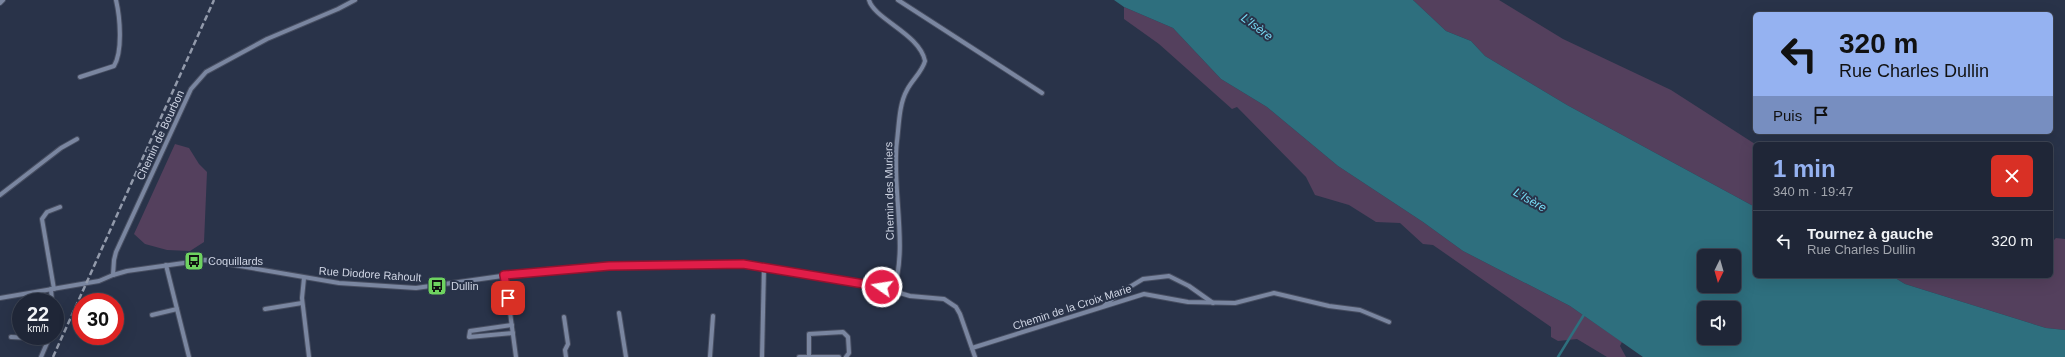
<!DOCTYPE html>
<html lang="fr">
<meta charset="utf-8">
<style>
body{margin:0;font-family:Arial,sans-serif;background:#272e3f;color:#f1f3f6;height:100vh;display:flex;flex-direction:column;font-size:15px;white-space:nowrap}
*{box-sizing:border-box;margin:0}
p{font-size:13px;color:#a1a5ad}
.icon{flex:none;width:22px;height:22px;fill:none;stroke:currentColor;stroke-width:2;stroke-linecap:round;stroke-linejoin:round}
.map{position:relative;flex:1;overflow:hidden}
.side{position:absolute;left:1753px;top:142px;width:300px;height:136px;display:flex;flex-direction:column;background:#1f2637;border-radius:6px;box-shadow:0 4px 16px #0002,0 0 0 1px #3c4352}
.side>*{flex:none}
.hud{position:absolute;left:1753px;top:12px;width:300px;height:122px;border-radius:6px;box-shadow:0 4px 16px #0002,0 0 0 1px #3c4352;background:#95b2f1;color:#111;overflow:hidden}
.needle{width:26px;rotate:185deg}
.tools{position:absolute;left:1697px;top:249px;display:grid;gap:8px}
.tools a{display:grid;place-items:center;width:44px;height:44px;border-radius:6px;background:#1f2637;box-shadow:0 4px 16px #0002,0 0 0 1px #3c4352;font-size:20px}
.speed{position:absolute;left:12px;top:293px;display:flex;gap:8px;font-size:20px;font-weight:700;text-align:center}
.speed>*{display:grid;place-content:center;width:52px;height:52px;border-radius:50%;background:#1f2637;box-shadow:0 4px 16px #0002,0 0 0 1px #3c4352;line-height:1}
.speed small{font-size:10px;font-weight:400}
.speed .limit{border:6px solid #d22;background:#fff;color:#111}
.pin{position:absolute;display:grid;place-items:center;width:34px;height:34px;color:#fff;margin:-17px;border-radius:8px;box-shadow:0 2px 6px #0006}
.me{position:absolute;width:44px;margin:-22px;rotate:283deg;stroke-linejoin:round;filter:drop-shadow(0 0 3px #0008)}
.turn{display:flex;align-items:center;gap:14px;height:84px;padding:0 20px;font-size:18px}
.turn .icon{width:52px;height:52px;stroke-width:2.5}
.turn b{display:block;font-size:28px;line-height:34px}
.then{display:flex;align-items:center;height:38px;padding:0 20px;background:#0003;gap:8px;font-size:15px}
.round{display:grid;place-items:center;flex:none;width:42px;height:42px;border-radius:6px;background:#272e3f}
.headline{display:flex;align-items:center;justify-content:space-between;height:68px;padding:0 20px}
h1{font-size:24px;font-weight:700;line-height:30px;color:#95b2f1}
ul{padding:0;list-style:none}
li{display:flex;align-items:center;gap:12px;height:60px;padding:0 20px;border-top:1px solid #3c4352}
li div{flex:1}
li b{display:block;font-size:15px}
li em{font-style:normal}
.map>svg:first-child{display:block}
.green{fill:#54405d}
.water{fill:#2e6f7e;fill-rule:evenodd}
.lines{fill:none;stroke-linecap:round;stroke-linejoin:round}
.stream{stroke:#2e6f7e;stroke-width:2.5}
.minor-casing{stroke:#474e61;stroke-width:6}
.minor{stroke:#7a86a0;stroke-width:4}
.rail{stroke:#929aab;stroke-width:2.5;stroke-dasharray:6 3;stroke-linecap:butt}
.route-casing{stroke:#92132f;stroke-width:10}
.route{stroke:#e11d48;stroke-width:7}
.labels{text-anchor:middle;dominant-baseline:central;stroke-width:4;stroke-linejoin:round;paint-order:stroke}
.street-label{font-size:11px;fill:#ced4e3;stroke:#293349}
.poi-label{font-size:11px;fill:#ced4e3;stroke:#293349;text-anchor:start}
.water-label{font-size:12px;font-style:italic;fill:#77dbf4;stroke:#293349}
</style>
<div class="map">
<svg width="2065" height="357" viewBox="0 0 2065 357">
<rect width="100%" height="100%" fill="#293349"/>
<g class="green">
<path d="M1413,0h86l64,39 108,51 84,54v63l-188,-102 -82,-49 -14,-15 -25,-10z"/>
<path d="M1124,7l49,21 48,51 46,28 71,59 85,56 40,29 107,55 52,36 -2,4 6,11h-19l-30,-18 -19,2 -7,-4v-10l-118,-82 -10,-1 -23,-21 -24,-1 -27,-17 -34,-10 -9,-18 -69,-70 -5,2 -73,-65 -35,-25z"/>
<path d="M175,144l14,4 10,16 8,8 -3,70 -14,9 -23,-1 -22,-6 -11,-10z"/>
<path d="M2056,238l9,1v91l-19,-2 -141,-44 -13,-8h159v-33z"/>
</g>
<path class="water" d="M1114,0h299l33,31 25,10 14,15 82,49 188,102v69h137l13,8 141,44 19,2v27h-422l-73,-51 -107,-55 -40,-29 -85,-56 -71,-59 -46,-28 -48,-51 -49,-21zM1704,256h30v30h-30zM1704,308h30v30h-30z"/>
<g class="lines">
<path class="stream" d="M1558,357l27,-44"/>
<defs>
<g id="minor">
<path d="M869,0c5,19 51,34 56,61 -3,11 -13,19 -18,29 -8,14 -8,35 -10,51 -6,45 12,108 -4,149"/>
<path d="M898,0l144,93"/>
<path d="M0,3l3,-3"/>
<path d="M80,77l34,-11c9,-15 6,-49 2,-66"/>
<path d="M0,195l61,-47 16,-9"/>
<path d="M166,265l23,92"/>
<path d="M113,275l1,-15 2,-8 75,-163 15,-17 61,-33 71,-30 17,-9"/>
<path d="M505,275l11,82"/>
<path d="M304,278l-2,20 7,59"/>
<path d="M51,289l1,13"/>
<path d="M54,289l-12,-70 5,-7 13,-5"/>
<path d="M0,298l99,-17 14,-6 14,-4 78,-11 134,23 77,5 129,-18 64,-4 134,-2 127,20 40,12 34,3 12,8 4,7 15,43"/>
<path d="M1104,306l14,-12 25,-15 26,-3 20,10 24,17"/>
<path d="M265,309l37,-6"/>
<path d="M619,313l7,44"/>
<path d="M152,315l25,-6"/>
<path d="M564,317l4,27 -3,6 1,7"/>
<path d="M512,325l-42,6 -1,6 44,-4"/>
<path d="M11,337l39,2"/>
<path d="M972,348l172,-54 44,8 47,1 39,-10 55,13 31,4 29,12"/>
<path d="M41,357l9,-21"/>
<path d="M710,357l3,-41"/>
<path d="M762,357l2,-90"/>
<path d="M799,357h40"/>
<path d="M809,357v-23l34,-2 5,5 1,16 -3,4"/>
</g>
</defs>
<use href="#minor" class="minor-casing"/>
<use href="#minor" class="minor"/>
<path class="rail" d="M53,357l161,-357"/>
</g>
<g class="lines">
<defs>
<path id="route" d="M508,298l-4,-23 105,-9 134,-2 139,23"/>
</defs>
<use href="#route" class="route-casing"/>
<use href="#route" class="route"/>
</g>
<defs>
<symbol id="bus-square" viewBox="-11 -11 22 22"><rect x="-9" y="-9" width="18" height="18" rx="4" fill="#6ed360" stroke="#293349"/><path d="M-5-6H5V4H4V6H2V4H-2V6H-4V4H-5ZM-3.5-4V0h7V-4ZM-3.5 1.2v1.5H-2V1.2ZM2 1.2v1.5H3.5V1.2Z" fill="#111"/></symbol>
</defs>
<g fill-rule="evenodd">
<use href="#bus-square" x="183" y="250" width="22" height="22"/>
<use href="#bus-square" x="426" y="275" width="22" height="22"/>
</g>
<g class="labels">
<g class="street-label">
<text transform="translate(160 135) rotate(-65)">Chemin de Bourbon</text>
<text transform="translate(889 191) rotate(-91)">Chemin des Muriers</text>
<text transform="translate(370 274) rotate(4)">Rue Diodore Rahoult</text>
<text transform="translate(1072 307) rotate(-18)">Chemin de la Croix Marie</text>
</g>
<g class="poi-label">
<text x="208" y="261">Coquillards</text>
<text x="451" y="286">Dullin</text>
</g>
<g class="water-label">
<text transform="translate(1257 27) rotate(37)">L'Isère</text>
<text transform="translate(1530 200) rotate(30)">L'Isère</text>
</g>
</g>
</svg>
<div class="tools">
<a><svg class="needle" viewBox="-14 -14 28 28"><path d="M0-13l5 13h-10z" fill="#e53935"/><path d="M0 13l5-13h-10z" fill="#a1a5ad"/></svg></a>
<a><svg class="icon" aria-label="sound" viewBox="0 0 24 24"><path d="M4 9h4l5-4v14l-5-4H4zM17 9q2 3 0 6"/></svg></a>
</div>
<div class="speed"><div>22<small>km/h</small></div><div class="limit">30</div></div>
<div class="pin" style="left:508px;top:298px;background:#d93025"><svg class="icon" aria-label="arrive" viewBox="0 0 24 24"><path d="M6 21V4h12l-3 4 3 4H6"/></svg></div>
<svg class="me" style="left:882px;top:287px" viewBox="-20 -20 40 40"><circle r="17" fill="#e11d48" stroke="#fff" stroke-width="3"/><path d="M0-11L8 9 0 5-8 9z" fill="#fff"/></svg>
<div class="hud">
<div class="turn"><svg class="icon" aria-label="left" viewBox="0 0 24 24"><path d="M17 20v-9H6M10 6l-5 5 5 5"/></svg><div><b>320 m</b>Rue Charles Dullin</div></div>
<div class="then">Puis<svg class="icon" aria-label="arrive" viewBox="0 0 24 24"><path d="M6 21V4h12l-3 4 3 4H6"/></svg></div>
</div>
<section class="side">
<div class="headline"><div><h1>1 min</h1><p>340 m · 19:47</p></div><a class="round" style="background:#d93025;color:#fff"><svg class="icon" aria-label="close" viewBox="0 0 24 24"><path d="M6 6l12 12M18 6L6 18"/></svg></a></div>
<ul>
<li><svg class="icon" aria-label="left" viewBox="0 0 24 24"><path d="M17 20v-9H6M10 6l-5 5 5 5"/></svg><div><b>Tournez à gauche</b><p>Rue Charles Dullin</p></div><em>320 m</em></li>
</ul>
</section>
</div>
